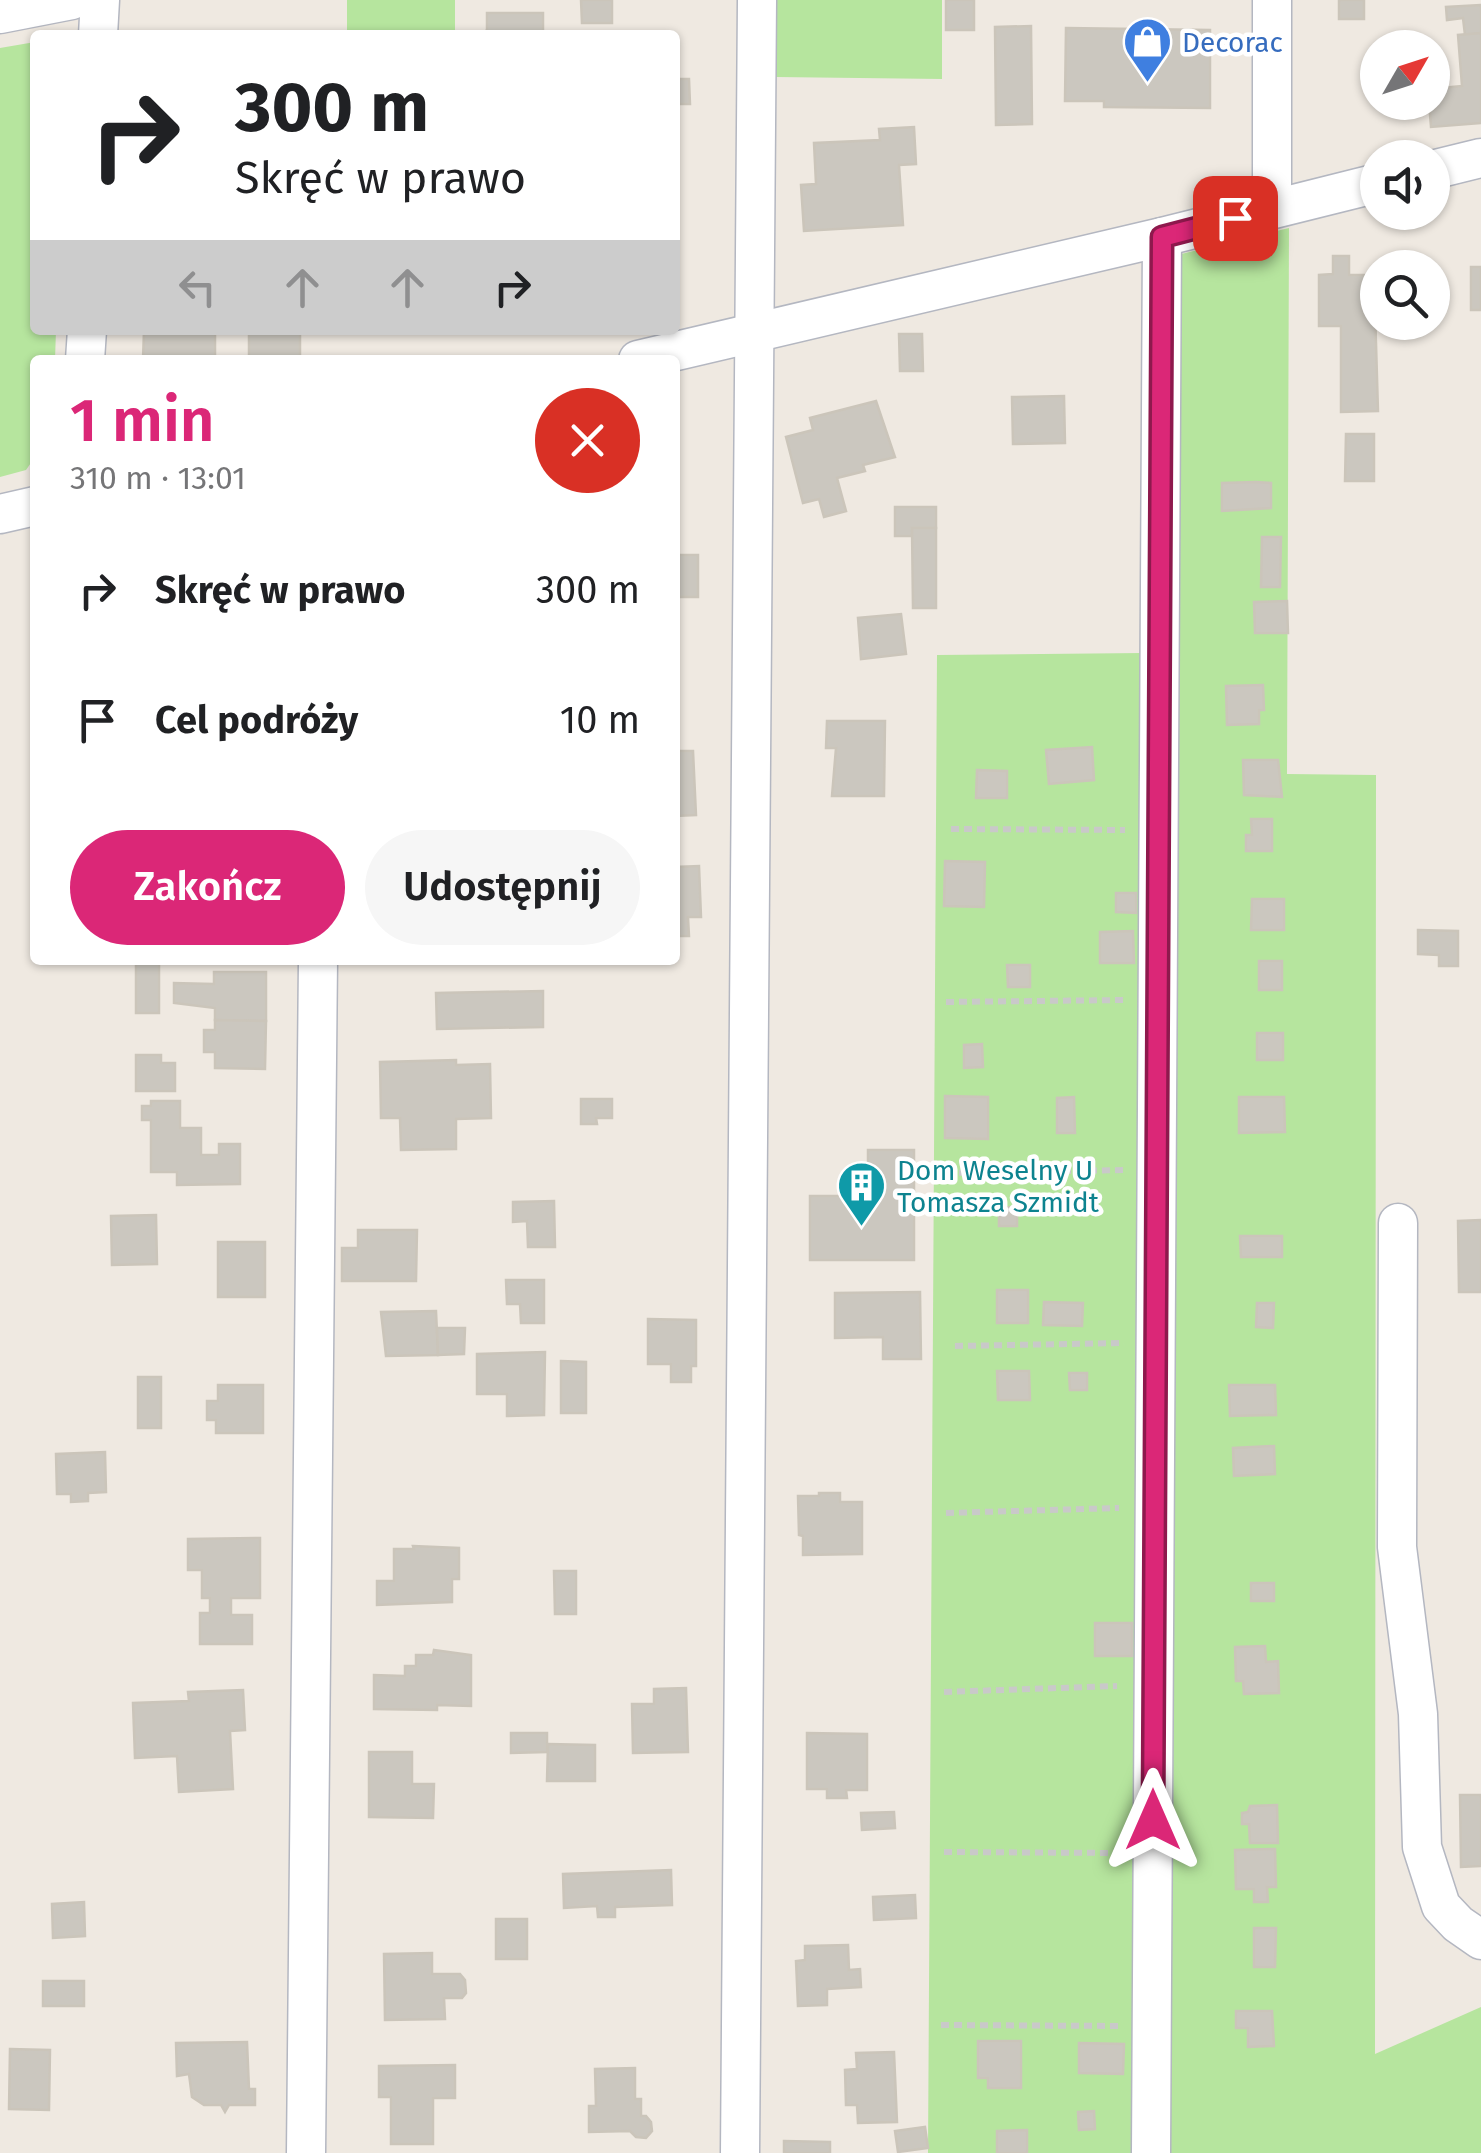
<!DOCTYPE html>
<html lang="pl">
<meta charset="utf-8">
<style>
body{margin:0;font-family:"Fira Sans",sans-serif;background:#f6f6f6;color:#202124;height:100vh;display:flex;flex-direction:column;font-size:38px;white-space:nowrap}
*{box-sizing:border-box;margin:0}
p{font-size:32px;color:#757577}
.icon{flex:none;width:55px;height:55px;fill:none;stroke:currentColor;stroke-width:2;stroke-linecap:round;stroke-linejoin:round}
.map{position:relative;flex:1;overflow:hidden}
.sheet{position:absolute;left:30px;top:355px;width:650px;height:610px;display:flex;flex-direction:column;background:#fff;border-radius:10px;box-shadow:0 2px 8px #0004}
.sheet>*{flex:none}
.guide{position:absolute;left:30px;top:30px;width:650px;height:305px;border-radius:10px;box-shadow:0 2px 8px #0004;background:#fff;color:#202124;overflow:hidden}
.needle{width:65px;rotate:51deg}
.controls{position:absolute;left:1360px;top:30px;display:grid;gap:20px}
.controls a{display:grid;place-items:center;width:90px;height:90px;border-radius:50%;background:#fff;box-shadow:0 2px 8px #0004;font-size:50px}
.pin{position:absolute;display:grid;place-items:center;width:85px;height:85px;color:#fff;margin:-42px;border-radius:20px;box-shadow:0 5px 15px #0006}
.me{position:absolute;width:110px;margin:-55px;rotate:0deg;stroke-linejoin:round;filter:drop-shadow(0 0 8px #0008)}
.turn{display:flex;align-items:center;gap:35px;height:210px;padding:0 40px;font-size:45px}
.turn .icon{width:130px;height:130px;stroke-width:2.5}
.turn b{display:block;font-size:70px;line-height:85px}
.lanes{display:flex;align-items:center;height:95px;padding:0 40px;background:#0003;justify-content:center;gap:50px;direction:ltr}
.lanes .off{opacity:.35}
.round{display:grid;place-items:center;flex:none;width:105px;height:105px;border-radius:52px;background:#f6f6f6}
.overview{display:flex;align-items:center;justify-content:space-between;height:170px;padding:0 40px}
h1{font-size:60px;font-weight:600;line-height:75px;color:#db2777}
.primary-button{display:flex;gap:20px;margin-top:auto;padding:20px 40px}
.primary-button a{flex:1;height:115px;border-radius:60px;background:#db2777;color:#fff;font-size:40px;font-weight:600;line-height:115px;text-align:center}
.primary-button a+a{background:#f6f6f6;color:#202124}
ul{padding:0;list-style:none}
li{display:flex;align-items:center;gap:30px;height:130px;padding:0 40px}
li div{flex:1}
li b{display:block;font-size:38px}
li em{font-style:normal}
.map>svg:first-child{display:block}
.green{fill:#b6e59e}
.building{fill:#cbc7bf;stroke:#cbc5ba;stroke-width:2.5}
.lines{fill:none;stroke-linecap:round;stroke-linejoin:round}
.minor-casing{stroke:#b4b7c1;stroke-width:41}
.path{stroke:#c9c9c9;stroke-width:6;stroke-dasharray:8 5;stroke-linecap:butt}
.minor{stroke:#fff;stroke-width:38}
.route-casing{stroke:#8e194d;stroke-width:25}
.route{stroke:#db2777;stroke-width:18}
.labels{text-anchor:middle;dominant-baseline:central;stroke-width:9;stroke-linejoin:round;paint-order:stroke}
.shop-label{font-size:28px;fill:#366cbe;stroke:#fff;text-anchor:start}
.culture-label{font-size:28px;fill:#0d838f;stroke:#fff;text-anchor:start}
</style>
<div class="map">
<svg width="1481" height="2153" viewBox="0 0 1481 2153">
<rect width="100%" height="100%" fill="#efe9e1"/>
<g class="green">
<rect x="347" y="0" width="108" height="35"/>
<path d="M776,0h166v79l-166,-2z"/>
<path d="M35,42v288h21l-1,30h-20v97l-9,13 -26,7v-429z"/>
<path d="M1289,228l-2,546 89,1 -1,1279 106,-47v146h-553l9,-1498 206,-2 1,-390z"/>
</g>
<g class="building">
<path d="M581,0h31v23h-30z"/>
<rect x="946" y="0" width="28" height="30"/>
<rect x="1339" y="0" width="25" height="19"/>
<path d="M1481,5v28l-16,2 -2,-17 -16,2 -1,-13z"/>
<path d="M487,13h56v22h-61l5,-5z"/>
<path d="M1031,26l1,98 -36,1 -1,-98z"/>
<path d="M1066,28l144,2v78l-106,-1v-6h-39z"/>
<path d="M1481,33v90l-50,4 -2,-25h3v-13l30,-3 -4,-51z"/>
<path d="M675,51l1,28h13l1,25h-15z"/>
<path d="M914,127l2,37 -17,1 4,60 -99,6 -3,-46 15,-1 -2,-41 66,-3 -1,-11z"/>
<path d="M1333,256h16v19h25l4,136 -37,1v-86h-22v-51l14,-1z"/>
<rect x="1471" y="267" width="10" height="43"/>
<path d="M144,330h71v30h-72z"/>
<rect x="249" y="330" width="51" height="30"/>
<path d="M899,334h23l1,37h-23z"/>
<path d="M1064,396l1,47 -52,1 -1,-47z"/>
<path d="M876,401l19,56 -32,8 2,6 -28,7 9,33 -22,6 -5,-18 -16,4 -17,-66 27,-7 -3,-12z"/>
<path d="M1346,434h28v47h-29z"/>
<path d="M1256,482l15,1v25l-49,3v-28z"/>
<path d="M895,507h41v21h-24v8h-17z"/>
<path d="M912,528h24v80h-23z"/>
<path d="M1262,537h19l-1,50h-19z"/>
<rect x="675" y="555" width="23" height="42"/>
<path d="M1287,601l1,32h-33l-1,-31z"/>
<path d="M901,614l5,40 -45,5 -3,-41z"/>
<path d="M1263,685l1,25h-5v14l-32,1 -1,-39z"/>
<path d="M827,721h58l-1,75h-52l4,-48h-10z"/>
<path d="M1092,747l2,33 -45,4 -3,-34z"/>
<path d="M675,751h18l3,64 -21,1z"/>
<path d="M1243,760h35l4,37 -38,-2z"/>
<path d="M977,770l30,1v27h-31z"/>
<path d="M1251,819h21v32h-26v-16h6z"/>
<path d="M945,861l40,1 -1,45 -40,-1z"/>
<path d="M699,866l2,51h-13l1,19h-14v-69z"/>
<path d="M1116,893h20v20l-20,-1z"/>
<path d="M1252,899h32v31h-33z"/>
<path d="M1418,930l40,1v35h-19v-11l-21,-1z"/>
<path d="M1133,931l1,32h-34v-31z"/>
<path d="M136,960h28l-5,3v50h-23z"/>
<rect x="1259" y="961" width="23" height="29"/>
<path d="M1007,965h23v22h-22z"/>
<path d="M214,972h52v49l-51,-1v-12l-41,-5v-20l40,1z"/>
<path d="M543,991v36l-106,2 -1,-36z"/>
<path d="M215,1020l51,1 -1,48 -50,-1v-16h-11v-22h11z"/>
<rect x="1257" y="1033" width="26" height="27"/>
<path d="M982,1044l1,23 -19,1v-23z"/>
<path d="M136,1055h25v8h14v28h-39z"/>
<path d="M456,1060v5l34,-1 1,54 -35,1v30l-55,1 -1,-32h-19l-1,-56z"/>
<path d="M945,1096l43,1v42l-43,-1z"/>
<path d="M1074,1097l1,36h-18v-35z"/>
<path d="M1239,1097h45l1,35 -46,1z"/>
<path d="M581,1099h31v19h-16l1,6h-16z"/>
<path d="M151,1101h29v27h21v27h18v-11h21v40l-63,1v-13h-26v-52h-9v-14h9z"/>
<path d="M868,1150h46v110h-104v-64h58z"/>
<path d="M554,1201l1,46h-27l-1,-26 -14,1v-20z"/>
<path d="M1017,1207v19h-18v-18z"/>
<path d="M156,1215l1,49 -45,1 -1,-49z"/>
<path d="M1481,1220v72h-22l-1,-71z"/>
<path d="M358,1230h59l-1,51h-74v-33h16z"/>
<path d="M1240,1236h42v21h-41z"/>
<rect x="218" y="1242" width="47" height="55"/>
<path d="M506,1280h38v43h-23l-1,-19h-13z"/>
<rect x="997" y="1290" width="31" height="33"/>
<path d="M920,1292l1,67h-38v-22l-48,1v-45z"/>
<path d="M1044,1302l39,1 -1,23 -39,-1z"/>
<path d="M1257,1303h17l-1,25 -17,-1z"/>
<path d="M436,1311l2,44 -52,1 -5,-44z"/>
<path d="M648,1319l48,1v46h-5v16h-20v-18h-23z"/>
<path d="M437,1328h28l-1,26 -26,1z"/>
<path d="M545,1352l-1,63 -37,1v-22h-30v-40z"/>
<path d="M561,1361l25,1v51h-25z"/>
<path d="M997,1371h32l1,29h-32z"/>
<path d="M1069,1373h18v17h-17z"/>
<rect x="138" y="1377" width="23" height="51"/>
<path d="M218,1385h45v48h-47v-13h-9v-19h11z"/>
<path d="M1229,1385h46l1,30 -46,1z"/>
<path d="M1274,1446l1,28 -41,2 -1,-28z"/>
<path d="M105,1452l1,40 -18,1v8l-17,1v-8h-14l-1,-40z"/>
<path d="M819,1493h21v9h22v52l-59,1v-19l-4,-1 -1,-39h21z"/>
<path d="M260,1538v60h-29v17h21v29h-52v-31h10v-15h-8v-28h-14v-31z"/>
<path d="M413,1546l46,2v31h-7v23l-75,3v-24h17v-32h20z"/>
<path d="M554,1571h22v43h-21z"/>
<rect x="1251" y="1583" width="23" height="18"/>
<rect x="1095" y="1623" width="37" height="33"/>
<path d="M1265,1646l1,16 12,-1 1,32 -35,1 -1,-13h-7l-1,-34z"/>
<path d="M434,1650l37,5v51l-34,-1v5l-63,-1v-34l31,1v-10h11v-11h17z"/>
<path d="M686,1688l2,64 -55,1 -1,-49h22v-15z"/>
<path d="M243,1690l2,40 -15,1 3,58 -54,3 -2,-36 -42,2 -2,-55 56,-2 -1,-9z"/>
<path d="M511,1733h36v19l-36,1z"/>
<path d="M807,1733l60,1v56h-21l1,8h-20v-9h-20z"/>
<path d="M548,1744l47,1v36h-48z"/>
<path d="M369,1752h43v32h22l-1,34 -64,-1z"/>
<path d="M1460,1795h21v71l-20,1z"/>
<path d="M1277,1805l1,38h-28l-1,-19h-7v-11l6,-1 2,-6z"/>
<path d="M894,1812l1,16 -33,2 -1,-17z"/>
<path d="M1275,1849l1,38h-9l1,15h-14v-13h-18l-1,-39z"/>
<path d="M671,1870l1,35 -57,2v10h-17l-1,-11 -33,2 -1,-34z"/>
<path d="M915,1895l1,23 -42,2 -1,-23z"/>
<path d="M84,1902l1,34 -32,2 -1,-34z"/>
<rect x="496" y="1919" width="31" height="40"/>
<path d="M1254,1928h22l-1,39h-21z"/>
<path d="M848,1945l1,25 11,-1 1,18 -34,2v16l-29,1 -2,-45 9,-1v-14z"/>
<path d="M432,1953v21h28l5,6 1,13 -4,5h-18l1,21 -60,1 -1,-66z"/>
<rect x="43" y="1981" width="41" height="25"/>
<path d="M1236,2011h36l2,35 -26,1v-19h-12z"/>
<path d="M978,2041h43v47h-33v-10h-10z"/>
<path d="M247,2042l2,47h6v16h-26l-4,7 -4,-7h-17l-12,-8 -3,-23 -12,2 -1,-33z"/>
<path d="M1079,2043l45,1 -1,30 -44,-1z"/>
<path d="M10,2049l40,1 -1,60 -40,-1z"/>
<path d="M894,2052l3,70 -39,1 -1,-18h-11l-1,-35 12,-1 -1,-16z"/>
<path d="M455,2065v33h-22v46h-42v-47h-12v-31z"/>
<path d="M635,2068v31h6v17h5l5,6 1,9 -6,7 -10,-1 -6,-6 -41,1v-26h7l-1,-37z"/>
<path d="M1094,2111l1,18 -16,1 -1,-18z"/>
<path d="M925,2127l3,21 -30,4 -3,-21z"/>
<path d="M1027,2130v23h-30v-22z"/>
<path d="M784,2141l46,1v11h-46z"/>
</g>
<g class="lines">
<defs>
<g id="minor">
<path d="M0,14l72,-14"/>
<path d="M98,35l2,-35"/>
<path d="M1432,170l49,-12"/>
<path d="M1272,209v-209"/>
<path d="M85,360l2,-30"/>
<path d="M638,360l524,-123 216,-54"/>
<path d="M0,514l35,-8"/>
<path d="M1398,1223l-1,324 21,167 4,133 19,59 17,18 23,16"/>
<path d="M306,2153l12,-1193"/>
<path d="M740,2153l17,-2153"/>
<path d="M1151,2153l11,-1916"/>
</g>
</defs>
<use href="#minor" class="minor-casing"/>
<g class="path">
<path d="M951,829l174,1"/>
<path d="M946,1002l179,-2"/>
<path d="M946,1173l179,-3"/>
<path d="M955,1346l169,-3"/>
<path d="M946,1513l173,-5"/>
<path d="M944,1692l173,-6"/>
<path d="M944,1852l174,1"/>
<path d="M941,2025l179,1"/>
</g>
<use href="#minor" class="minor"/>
</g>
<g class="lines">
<defs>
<path id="route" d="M1153,1820l9,-1583 73,-19"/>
</defs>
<use href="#route" class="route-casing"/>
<use href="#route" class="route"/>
</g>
<defs>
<symbol id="shop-pin" viewBox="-11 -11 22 30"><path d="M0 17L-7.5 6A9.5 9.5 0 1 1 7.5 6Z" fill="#3f7fe0" stroke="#fff"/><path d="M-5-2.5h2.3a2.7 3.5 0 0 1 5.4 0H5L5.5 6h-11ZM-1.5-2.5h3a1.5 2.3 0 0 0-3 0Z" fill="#fff"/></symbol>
<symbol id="building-pin" viewBox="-11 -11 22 30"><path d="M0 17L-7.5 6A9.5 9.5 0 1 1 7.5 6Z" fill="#0f9aa8" stroke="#fff"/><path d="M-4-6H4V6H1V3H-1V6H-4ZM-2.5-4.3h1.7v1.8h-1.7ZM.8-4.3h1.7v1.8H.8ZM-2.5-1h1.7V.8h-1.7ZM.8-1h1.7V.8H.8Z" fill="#fff"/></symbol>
</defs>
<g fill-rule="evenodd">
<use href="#shop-pin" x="1120" y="14" width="55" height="75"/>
<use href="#building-pin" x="834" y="1158" width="55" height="75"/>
</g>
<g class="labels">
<g class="shop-label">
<text x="1182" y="42">Decorac</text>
</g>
<g class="culture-label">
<text x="897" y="1170">Dom Weselny U<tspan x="897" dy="32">Tomasza Szmidt</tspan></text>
</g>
</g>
</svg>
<div class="controls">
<a><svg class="needle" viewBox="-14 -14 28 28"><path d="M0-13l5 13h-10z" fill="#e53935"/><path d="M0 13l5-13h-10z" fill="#757577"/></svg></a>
<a><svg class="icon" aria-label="sound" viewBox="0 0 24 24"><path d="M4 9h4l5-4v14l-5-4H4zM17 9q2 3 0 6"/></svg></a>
<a><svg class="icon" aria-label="search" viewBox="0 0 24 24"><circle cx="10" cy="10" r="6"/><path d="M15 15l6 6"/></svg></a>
</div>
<div class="pin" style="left:1235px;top:218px;background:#d93025"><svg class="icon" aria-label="arrive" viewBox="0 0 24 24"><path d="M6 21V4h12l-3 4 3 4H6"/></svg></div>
<svg class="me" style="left:1153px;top:1820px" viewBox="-20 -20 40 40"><path d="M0-17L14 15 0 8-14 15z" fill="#db2777" stroke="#fff" stroke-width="4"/></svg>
<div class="guide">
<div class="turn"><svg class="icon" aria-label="right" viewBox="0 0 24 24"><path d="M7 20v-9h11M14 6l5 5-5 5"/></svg><div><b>300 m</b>Skręć w prawo</div></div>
<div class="lanes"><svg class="icon off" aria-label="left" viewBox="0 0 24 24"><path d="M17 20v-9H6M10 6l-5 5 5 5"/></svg><svg class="icon off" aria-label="ahead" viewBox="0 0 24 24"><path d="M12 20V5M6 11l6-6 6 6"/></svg><svg class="icon off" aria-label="ahead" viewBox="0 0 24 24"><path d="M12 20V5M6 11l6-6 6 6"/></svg><svg class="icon" aria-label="right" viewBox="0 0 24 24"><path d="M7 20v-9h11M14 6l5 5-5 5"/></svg></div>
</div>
<section class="sheet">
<div class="overview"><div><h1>1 min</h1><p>310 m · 13:01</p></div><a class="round" style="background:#d93025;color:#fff"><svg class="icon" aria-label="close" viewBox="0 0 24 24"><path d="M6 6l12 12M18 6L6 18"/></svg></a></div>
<ul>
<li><svg class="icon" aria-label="right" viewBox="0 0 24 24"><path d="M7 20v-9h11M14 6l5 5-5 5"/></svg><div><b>Skręć w prawo</b></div><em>300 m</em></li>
<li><svg class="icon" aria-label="arrive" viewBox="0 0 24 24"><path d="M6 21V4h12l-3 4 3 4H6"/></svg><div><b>Cel podróży</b></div><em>10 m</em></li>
</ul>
<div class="primary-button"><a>Zakończ</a><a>Udostępnij</a></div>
</section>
</div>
